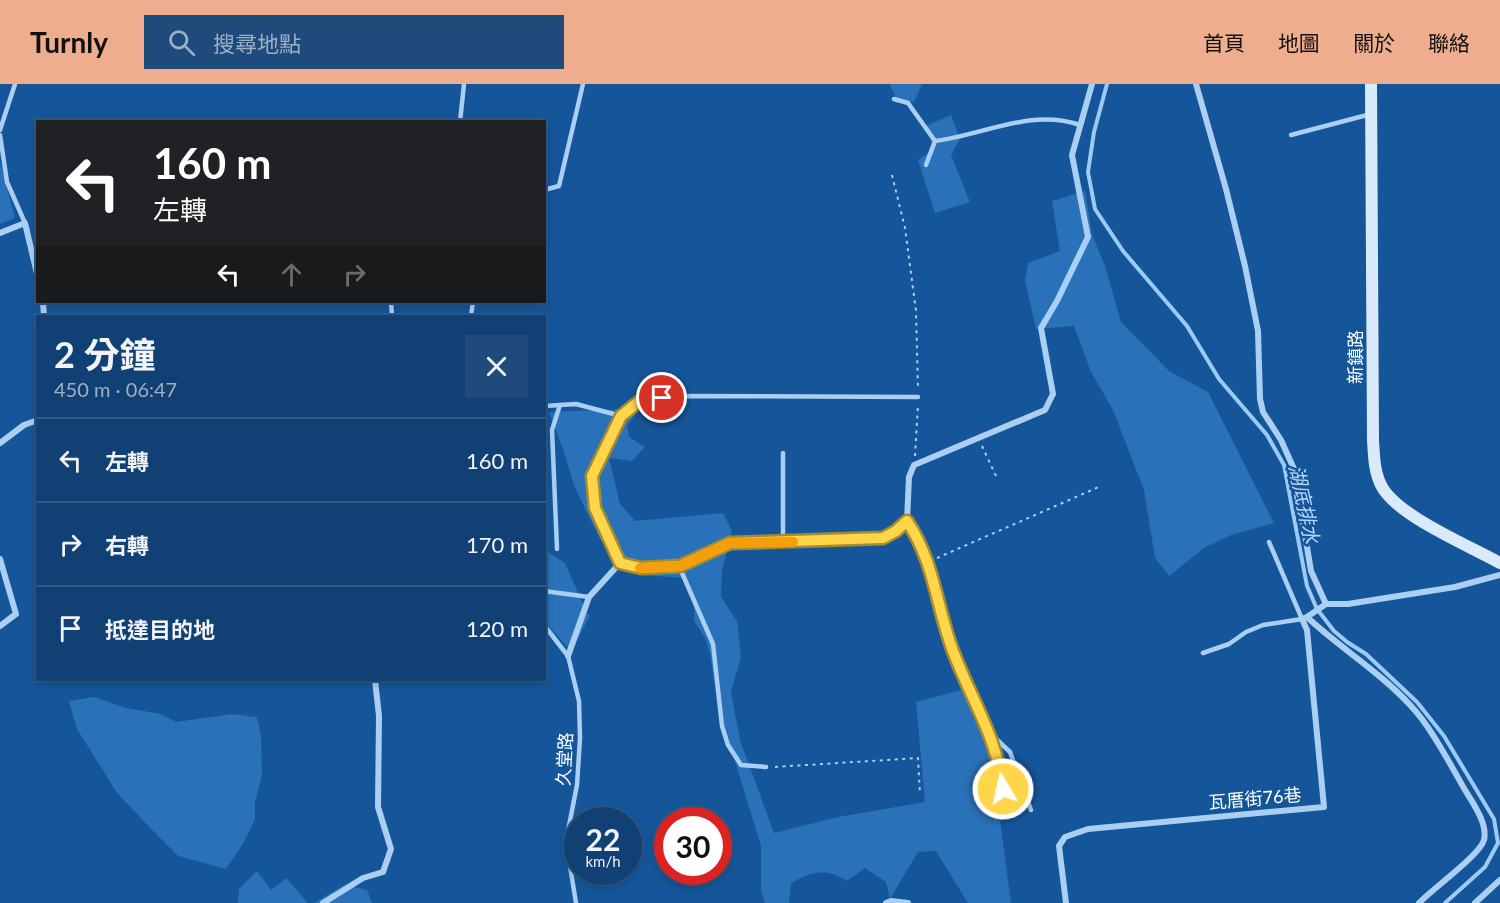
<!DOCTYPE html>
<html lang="zh-TW">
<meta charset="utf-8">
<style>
body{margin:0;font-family:Lato,"Noto Sans TC",sans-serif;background:#1e4b7c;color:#f1f3f6;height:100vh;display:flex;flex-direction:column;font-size:22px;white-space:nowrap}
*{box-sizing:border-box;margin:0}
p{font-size:20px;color:#9cafc5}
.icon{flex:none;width:33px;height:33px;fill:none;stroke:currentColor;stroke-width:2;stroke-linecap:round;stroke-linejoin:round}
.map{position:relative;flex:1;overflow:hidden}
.drawer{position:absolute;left:36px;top:231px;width:510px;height:366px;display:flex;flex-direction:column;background:#104074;border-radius:0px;box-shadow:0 3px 9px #0003,0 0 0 2px #305986}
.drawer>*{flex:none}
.top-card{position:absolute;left:36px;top:36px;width:510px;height:183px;border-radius:0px;box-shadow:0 3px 9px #0003,0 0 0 2px #305986;background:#202124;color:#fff;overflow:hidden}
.speed{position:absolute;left:564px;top:723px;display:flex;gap:12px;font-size:30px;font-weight:700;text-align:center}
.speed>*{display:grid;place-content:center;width:78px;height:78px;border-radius:50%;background:#104074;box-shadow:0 3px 9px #0003,0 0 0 2px #305986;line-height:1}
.speed small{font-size:15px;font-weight:400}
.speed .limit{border:9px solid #d22;background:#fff;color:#111}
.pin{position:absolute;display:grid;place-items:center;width:51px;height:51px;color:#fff;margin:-26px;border:3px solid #fff;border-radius:50%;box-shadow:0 2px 6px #0007}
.me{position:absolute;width:66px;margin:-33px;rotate:351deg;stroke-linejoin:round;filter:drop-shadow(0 0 4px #0008)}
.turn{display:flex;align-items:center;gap:21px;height:126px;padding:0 18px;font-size:27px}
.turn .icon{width:78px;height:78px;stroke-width:2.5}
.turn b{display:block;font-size:42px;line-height:51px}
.lanes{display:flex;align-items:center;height:57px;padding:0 18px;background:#0003;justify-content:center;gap:30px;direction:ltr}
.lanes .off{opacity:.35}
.round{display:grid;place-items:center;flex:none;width:63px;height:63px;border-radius:0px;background:#1e4b7c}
.headline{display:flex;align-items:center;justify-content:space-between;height:102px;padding:0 18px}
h1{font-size:36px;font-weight:700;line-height:45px}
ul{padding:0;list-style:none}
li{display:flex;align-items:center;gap:18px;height:84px;padding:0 18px;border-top:2px solid #305986}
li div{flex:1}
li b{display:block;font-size:22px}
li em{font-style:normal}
header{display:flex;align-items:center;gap:36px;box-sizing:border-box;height:84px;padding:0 30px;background:#eead8d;color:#111}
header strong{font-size:28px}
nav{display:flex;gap:33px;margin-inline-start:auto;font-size:21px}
.search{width:420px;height:54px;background:#1e4b7c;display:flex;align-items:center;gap:15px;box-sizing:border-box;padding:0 21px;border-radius:0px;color:#9cafc5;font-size:22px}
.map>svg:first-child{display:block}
.green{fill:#2971b8}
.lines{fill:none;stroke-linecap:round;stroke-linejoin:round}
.stream{stroke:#9ccaf5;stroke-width:4}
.path{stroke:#aacff2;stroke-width:2;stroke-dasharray:3 4.5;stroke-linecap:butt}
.lane{stroke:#aacff2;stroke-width:4.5}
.street{stroke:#aacff2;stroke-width:6}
.secondary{stroke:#d9eafc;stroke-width:12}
.route-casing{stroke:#a68a30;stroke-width:15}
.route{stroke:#ffd54a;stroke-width:10}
.slow{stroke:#f59e0b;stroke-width:10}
.labels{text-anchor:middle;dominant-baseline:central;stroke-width:5;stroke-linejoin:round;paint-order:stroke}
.street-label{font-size:18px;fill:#fff;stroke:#15569a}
.water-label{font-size:20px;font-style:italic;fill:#b6d8f9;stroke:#15569a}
</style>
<header>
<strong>Turnly</strong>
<div class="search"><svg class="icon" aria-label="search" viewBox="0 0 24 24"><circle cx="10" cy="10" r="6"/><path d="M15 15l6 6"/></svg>搜尋地點</div>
<nav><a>首頁</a><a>地圖</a><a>關於</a><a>聯絡</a></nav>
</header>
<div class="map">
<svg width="1500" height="819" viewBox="0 0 1500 819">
<rect width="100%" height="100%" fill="#15569a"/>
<g class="green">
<path d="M889,0h33l-8,18 -10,1 -8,-6z"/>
<path d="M951,31l9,24 -9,16 19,47 -35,11 -17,-53 17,-12 -11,-21z"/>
<path d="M0,77l15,57 -15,6z"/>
<path d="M1085,107l7,43 13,32 16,56 48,49 39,21 66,131 -43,12 -27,13 -35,28 -14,-18 -11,-68 -31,-80 -23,-40 -16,-44 -38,3 -11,-49 3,-17 32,-12 -8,-50z"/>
<path d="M639,315l-3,14 -9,13 2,11 16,10 -13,14 -23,-3 11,46 15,17 88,-8 9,18 -10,40 -1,26 16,24 4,36 -10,35 9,48 34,93 64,-16 87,-15 -9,-100 49,-13 23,39 23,175h-43l-32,-52 -18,1 -28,47 -4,-17 -21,-14 -18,13c-20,-13 -35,-10 -56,2l-2,20h-24l-4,-12v-45l-27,-88 -14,-38 -10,-66 -5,-16 -11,-17v-19l-11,-24 -41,-3 -23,-5 -20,-33 -24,-49 -12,-39 -14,-37 75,-3z"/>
<path d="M545,466l20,13 22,50 3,2 -12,24 -8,11 -25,-28z"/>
<path d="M94,613l32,11 35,6 15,8 56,-8 25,3 4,20 1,38 -7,27v17l-12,25 -17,25 -48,-13 -24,-24 -37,-39 -40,-64 -8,-28z"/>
<path d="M257,787l14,19 15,-12 22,25h-70l1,-14z"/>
<path d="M344,801l23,5 5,13h-58z"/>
</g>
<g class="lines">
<path class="stream" d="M1107,0l-13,48 -6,40 7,37 28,42 64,75 32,53 48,56 17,30 23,121 10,23 17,22 13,11 19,12 51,48 27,34 50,83 4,24 -13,24 -40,36"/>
<g class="path">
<path d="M892,91l13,53 11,83 2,79"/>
<path d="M982,362l14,30"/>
<path d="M915,372l3,-51"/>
<path d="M937,474l164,-72"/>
<path d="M775,683l143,-9 2,36"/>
</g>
<g class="lane">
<path d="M894,15l14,4 27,38c49,-6 96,-33 145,-16"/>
<path d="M460,38l4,-38"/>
<path d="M0,46l15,-46"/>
<path d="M0,51l7,47 18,41"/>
<path d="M1291,51l80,-21"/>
<path d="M926,81l9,-24"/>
<path d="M544,106l15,-4 24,-102"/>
<path d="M391,218l1,14"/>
<path d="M471,232l2,-14"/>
<path d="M544,322l16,-1"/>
<path d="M783,458v-89"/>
<path d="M557,465l-5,-119 8,-25 16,-1 45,12 21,-17 40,-3 236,1"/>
<path d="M620,479l-25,-55 -3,-32 29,-60"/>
<path d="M679,482l34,78 9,82 6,19 13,20 25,2"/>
<path d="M544,507l45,6"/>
<path d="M544,541l24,31 11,45 1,37 -3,47 -11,56 10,62"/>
<path d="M1203,569l26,-9 17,-12 17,-7 39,-6 -33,-77"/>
<path d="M993,652l17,16 21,58"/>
</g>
<g class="street">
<path d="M1196,0l30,105 19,77 13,65 2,68 3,13 18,28 13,29 17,102 15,33"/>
<path d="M0,149l25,-10 13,55"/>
<path d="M43,218l1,14"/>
<path d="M0,359l24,-18 14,-5"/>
<path d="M907,437l22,41 23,86 15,38 24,48 10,33 2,21 -7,17"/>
<path d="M0,475l16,55 -16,12"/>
<path d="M1307,533c33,31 73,55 104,89 20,21 39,58 54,84 8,13 23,34 19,50 -4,15 -52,49 -65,63"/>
<path d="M568,572l21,-59 31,-34 21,5 38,-2 51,-23 153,-5 13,-6 11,-11 2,-44 5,-12 131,-55 8,-16 -12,-66 16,-27 31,-64 -16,-82 20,-71"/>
<path d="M323,819l40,-25 20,-6 8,-23 -13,-42 1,-91 -4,-36"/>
<path d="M886,819l5,-2 17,2"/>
<path d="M1066,819l-7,-57 6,-9 23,-8 236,-22 -17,-177 -5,-11 5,-2 19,-13h22l107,-17 45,-12"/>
<path d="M1475,819l25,-23"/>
</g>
<path class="secondary" d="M1371,0l2,356c1,15 1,31 8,45 14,30 89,61 119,78"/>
</g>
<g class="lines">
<defs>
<path id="route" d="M662,314l-20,1 -21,17 -29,60 3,32 25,55 21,5 39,-2 50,-23 153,-5 13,-7 11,-10c28,42 29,85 46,130 18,48 44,86 50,138"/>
</defs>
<use href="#route" class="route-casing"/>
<use href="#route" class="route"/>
<path class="slow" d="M640,484l40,-2 50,-23 63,-1"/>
</g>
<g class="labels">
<g class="street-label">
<text transform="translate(1355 273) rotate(-90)">新鎮路</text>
<text transform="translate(564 675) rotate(-87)">久堂路</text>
<text transform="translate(1255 714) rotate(-5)">瓦厝街76巷</text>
</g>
<g class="water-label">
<text transform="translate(1305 420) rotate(78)">湖底排水</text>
</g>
</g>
</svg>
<div class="speed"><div>22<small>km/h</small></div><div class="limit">30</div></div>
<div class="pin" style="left:662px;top:314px;background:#d93025"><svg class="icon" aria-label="arrive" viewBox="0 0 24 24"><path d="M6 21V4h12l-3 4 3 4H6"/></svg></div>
<svg class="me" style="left:1003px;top:705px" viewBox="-20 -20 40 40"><circle r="17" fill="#ffd54a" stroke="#fff" stroke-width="3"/><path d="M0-11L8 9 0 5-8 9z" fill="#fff"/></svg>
<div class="top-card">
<div class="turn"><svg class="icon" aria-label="left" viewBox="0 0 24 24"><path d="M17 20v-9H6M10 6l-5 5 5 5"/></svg><div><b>160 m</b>左轉</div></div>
<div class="lanes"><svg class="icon" aria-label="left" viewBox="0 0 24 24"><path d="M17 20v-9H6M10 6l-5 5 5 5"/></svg><svg class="icon off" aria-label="ahead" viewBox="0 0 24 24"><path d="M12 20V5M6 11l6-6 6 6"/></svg><svg class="icon off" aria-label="right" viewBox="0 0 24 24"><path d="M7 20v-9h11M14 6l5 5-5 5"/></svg></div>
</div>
<section class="drawer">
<div class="headline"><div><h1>2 分鐘</h1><p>450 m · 06:47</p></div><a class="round"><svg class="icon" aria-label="close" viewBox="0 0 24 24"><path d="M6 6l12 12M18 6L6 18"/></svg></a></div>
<ul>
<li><svg class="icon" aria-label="left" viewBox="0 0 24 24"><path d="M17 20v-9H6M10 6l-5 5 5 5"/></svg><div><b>左轉</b></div><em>160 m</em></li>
<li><svg class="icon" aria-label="right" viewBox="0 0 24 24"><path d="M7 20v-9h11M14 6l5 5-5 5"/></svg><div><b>右轉</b></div><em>170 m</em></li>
<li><svg class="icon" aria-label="arrive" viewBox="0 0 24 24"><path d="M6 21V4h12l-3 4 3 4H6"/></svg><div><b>抵達目的地</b></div><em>120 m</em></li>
</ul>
</section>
</div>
